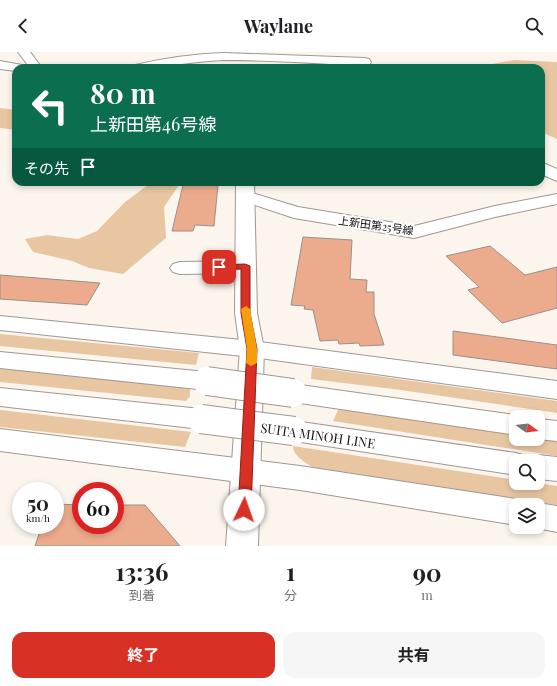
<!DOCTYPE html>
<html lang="ja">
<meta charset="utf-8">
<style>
body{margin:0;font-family:"Playfair Display","Noto Sans JP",serif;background:#f6f6f6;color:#202124;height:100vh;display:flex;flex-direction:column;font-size:15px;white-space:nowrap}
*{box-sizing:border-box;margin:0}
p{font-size:13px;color:#757577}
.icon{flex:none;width:22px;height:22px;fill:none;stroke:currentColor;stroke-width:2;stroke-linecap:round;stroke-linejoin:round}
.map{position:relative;height:494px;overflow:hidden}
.drawer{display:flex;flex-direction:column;background:#fff;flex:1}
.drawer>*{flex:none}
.guide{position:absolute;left:12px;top:12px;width:533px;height:122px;border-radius:12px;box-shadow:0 2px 6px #0003;background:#0b6e4f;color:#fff;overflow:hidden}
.needle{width:26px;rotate:104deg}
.fabs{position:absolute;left:509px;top:358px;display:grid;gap:8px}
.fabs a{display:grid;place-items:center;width:36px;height:36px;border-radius:8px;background:#fff;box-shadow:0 2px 6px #0003;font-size:20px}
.speed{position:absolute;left:12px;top:430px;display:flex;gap:8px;font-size:20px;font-weight:700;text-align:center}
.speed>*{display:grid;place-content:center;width:52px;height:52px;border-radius:50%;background:#fff;box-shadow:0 2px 6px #0003;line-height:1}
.speed small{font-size:10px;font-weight:400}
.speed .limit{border:6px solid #d22;background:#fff;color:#111}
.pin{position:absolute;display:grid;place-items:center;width:34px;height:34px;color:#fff;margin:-17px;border-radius:8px;box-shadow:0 2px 6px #0006}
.me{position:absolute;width:44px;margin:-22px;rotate:3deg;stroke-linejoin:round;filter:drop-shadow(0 0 3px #0008)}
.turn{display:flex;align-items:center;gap:14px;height:84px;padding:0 12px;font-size:18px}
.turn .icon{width:52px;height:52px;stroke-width:2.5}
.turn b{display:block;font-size:28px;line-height:34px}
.then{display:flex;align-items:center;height:38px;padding:0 12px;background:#0003;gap:8px;font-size:15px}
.eta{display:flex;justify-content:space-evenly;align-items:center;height:68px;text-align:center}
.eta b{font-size:24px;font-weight:700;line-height:28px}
.cta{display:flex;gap:8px;margin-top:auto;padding:8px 12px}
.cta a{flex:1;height:46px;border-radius:12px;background:#d93025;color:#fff;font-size:16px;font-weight:700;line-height:46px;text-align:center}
.cta a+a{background:#f6f6f6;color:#202124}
header{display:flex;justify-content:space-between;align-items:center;height:52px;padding:0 12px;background:#fff;font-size:18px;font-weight:700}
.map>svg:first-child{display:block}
.green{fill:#e8c6a2}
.building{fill:#edab8d;stroke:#99908b}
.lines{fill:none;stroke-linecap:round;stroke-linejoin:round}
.minor-casing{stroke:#9f9891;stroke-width:2}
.secondary-casing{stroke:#9f9891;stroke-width:2}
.primary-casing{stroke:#9f9891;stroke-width:2}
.minor{fill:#fff;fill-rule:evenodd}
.secondary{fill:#fff;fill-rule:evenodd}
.primary{fill:#fff;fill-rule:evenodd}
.secondary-bridge-casing{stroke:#9f9891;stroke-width:30;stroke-linecap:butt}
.secondary-bridge{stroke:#fff;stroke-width:28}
.route{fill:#d93025;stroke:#8d1f18}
.slow{fill:#f59e0b}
.labels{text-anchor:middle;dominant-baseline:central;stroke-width:4;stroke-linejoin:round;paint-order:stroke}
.street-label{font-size:11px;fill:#110e0c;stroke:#fff}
.near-street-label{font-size:13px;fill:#110e0c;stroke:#fff}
</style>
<header><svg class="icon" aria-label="back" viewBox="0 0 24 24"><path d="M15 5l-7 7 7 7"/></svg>Waylane<svg class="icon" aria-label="search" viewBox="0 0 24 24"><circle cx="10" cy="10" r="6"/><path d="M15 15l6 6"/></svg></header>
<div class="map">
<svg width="557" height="494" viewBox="0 0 557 494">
<rect width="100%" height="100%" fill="#fcf5ed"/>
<g class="green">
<path d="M514,8l43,2v77l-16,-7v-64h-71z"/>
<path d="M0,56l16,2v20l-16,-2z"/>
<path d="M152,130h29l-17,25 2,31 -43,36 -34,-6 -17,-7 -39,-9 -8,-13 22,-4 31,4 19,-8 28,-29z"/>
<path d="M0,282l199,19 -3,12 -196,-19z"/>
<path d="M312,315l245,34v12l-156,-23 -90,-11z"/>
<path d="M0,317l139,11 51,9v7l-4,5 -186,-19z"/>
<path d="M0,358l191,22 -6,15 -185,-20z"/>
<path d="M338,358l26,1 152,21v7h41v17l-224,-35z"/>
<path d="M293,394l223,34v3h22l19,3v19l-245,-38c-7,-5 -19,-11 -19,-21z"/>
</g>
<g class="building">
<path d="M183,133h35l-4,41 -19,-1 -2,6h-21z"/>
<path d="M303,185l49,3 -2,39 17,1 -1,12h8v22l10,31 -24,1 -1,-3 -20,1 -1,-4 -18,1 -7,-31 -9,-1 1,-3 -14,-1z"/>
<path d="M490,194l35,29 32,-8v41l-55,15 -34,-33 11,-3 -33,-31z"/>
<path d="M0,223l100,8 -13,22 -87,-6z"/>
<path d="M453,279l104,14v24l-104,-14z"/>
<path d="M55,452l26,1v20h34v-20h30l35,41h-145l7,-21h13z"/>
</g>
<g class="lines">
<defs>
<g id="minor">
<path d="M18,0h12l12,16h-12z"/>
<path d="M224,1l141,5 4,1 2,3 -2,3 -4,1c-47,-3 -94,-6 -141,-6 -31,1 -61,8 -91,8l2,-3c30,-7 59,-11 89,-12z"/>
<path d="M541,110l16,7v12l-16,-7z"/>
<path d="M246,139l52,16 116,19 81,-20 62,-12v10l-62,13 -81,21 -120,-20 -54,-18 -3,-4 3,-4z"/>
<path d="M245,209l7,2 3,4 -3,4 -7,2 -65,1 -7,-2 -3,-4 3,-4 7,-2z"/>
</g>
<g id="secondary">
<path d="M0,264l252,25 305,40v18l-305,-42 -252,-27z"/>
<path d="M0,300l207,20 9,3 4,6 -4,6 -9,3 -207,-22z"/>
<path d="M293,332l223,31 7,2h-7v18l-223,-33 -9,-3 -4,-6 4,-6z"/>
<path d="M0,336l201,21 10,3 3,7 -3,7 -10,3 -201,-23z"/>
<path d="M538,367l19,2v20l-20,-2z"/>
<path d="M294,369l222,32 10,3 2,3 10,-4 19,2v24l-19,-2v-18h-22v14l-222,-34 -10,-3 -4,-7 4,-7z"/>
<path d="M0,377l300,37 216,33 11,4 1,2h-12v20l-216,-35 -300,-39z"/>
<path d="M538,451l19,3v26l-25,-5h6v-22h-6z"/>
</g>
<g id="primary">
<path d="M0,9l22,4 2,3h-8v3l-16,-2z"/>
<path d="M236,130h18l3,131 7,36 -6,197h-32l14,-197 -5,-36z"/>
</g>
</defs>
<use href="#minor" class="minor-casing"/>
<use href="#secondary" class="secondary-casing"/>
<use href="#primary" class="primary-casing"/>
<use href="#minor" class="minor"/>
<use href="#secondary" class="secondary"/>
<use href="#primary" class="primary"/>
<defs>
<g id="secondary-bridge">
<path d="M207,329l86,12"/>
<path d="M201,367l93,12"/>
</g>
</defs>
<use href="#secondary-bridge" class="secondary-bridge-casing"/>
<use href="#secondary-bridge" class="secondary-bridge"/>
</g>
<path class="route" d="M245,212l5,2v47l7,36 -6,161 -2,4 -5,2 -4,-2 -2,-4 9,-161 -6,-36v-44l-22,1 -4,-3 4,-2z"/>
<path class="slow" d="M246,254l4,3 7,40v14l-6,3 -5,-3 1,-14 -6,-40z"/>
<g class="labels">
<g class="street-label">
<text transform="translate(376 173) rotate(8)">上新田第25号線</text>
</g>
<g class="near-street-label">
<text transform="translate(318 383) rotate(8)">SUITA MINOH LINE</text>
</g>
</g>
</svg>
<div class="fabs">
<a><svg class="needle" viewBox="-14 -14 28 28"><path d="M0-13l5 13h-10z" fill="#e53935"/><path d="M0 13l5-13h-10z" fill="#757577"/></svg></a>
<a><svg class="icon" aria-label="search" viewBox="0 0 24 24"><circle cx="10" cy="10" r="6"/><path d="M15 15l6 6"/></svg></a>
<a><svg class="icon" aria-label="layers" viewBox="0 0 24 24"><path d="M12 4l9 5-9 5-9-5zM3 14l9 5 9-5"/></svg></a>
</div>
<div class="speed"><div>50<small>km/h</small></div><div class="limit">60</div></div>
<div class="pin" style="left:219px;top:215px;background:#d93025"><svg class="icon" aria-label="arrive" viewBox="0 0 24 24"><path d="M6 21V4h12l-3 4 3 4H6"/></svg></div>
<svg class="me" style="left:244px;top:458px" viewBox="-20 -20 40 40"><circle r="19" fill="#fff"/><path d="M0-13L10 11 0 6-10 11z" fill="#d93025"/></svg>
<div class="guide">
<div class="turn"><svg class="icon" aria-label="left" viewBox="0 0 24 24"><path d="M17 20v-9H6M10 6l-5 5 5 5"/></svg><div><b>80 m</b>上新田第46号線</div></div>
<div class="then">その先<svg class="icon" aria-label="arrive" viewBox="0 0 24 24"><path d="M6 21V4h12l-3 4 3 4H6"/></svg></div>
</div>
</div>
<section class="drawer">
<div class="eta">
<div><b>13:36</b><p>到着</p></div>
<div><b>1</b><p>分</p></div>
<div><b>90</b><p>m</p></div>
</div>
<div class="cta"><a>終了</a><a>共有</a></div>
</section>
